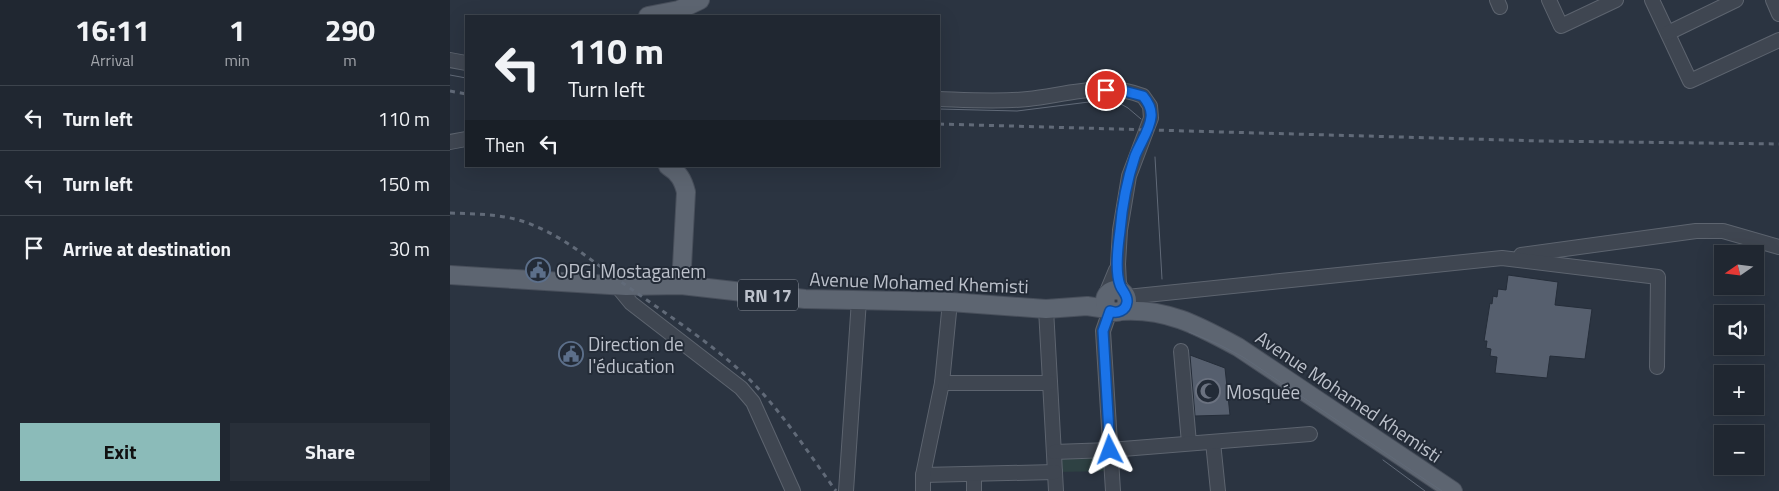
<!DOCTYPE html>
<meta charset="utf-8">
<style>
body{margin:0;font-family:"Titillium Web",sans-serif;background:#282f39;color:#f1f3f6;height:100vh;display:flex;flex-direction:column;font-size:19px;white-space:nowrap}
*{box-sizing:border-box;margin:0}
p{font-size:16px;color:#a2a5ab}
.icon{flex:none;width:28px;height:28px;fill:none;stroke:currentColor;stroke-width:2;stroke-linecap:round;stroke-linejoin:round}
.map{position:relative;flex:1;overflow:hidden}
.details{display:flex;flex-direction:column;background:#202731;width:450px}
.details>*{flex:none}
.guide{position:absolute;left:15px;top:15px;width:475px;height:152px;border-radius:0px;box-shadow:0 5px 20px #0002,0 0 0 1px #3d444d;background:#202731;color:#f1f3f6;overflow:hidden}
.needle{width:32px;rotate:256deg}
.fabs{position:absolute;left:1264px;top:245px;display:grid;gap:10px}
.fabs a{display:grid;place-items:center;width:50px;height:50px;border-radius:0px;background:#202731;box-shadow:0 5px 20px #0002,0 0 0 1px #3d444d;font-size:25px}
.pin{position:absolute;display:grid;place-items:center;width:42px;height:42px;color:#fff;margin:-21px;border:2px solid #fff;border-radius:50%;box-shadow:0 1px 5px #0007}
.me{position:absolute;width:55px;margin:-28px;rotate:357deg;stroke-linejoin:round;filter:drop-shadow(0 0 4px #0008)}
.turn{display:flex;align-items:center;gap:18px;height:105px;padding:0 20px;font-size:22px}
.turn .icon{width:65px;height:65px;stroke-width:2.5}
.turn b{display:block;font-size:35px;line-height:42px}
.then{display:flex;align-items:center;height:48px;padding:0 20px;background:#0003;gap:10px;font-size:19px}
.eta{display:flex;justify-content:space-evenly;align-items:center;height:85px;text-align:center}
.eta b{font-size:30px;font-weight:700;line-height:35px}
.cta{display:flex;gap:10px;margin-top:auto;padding:10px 20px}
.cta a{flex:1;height:58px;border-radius:0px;background:#8bbbb9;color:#111;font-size:20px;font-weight:700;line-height:58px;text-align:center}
.cta a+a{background:#282f39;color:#f1f3f6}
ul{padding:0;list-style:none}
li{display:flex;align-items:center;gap:15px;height:65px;padding:0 20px;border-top:1px solid #3d444d}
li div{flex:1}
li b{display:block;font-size:19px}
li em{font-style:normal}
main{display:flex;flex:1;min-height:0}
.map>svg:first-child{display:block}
.green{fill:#2e4143}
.building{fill:#565f6e;stroke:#252d39}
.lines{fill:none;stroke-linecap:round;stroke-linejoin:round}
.minor-casing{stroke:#5d646f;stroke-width:16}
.major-casing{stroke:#484f5b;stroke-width:20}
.minor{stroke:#3f4651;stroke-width:14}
.major{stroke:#5d6571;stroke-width:18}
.tram{stroke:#616a78;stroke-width:1}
.rail{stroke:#616a78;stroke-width:3;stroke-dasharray:5 5;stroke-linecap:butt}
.route-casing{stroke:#114b97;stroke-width:12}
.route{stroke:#1a73e8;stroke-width:9}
.labels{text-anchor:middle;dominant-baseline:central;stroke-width:4;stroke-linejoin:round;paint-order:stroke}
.shield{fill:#232b37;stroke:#8e949f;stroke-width:1}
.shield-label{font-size:18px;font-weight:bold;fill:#bcc1cb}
.poi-label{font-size:19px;fill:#bcc1cb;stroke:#232b37;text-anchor:start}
.street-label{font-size:19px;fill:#bcc1cb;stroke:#232b37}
</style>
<main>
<section class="details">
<div class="eta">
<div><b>16:11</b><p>Arrival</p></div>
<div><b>1</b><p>min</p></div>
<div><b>290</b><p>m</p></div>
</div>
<ul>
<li><svg class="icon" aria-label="left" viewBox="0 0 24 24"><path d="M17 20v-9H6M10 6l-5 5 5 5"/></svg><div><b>Turn left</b></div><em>110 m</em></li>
<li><svg class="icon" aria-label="left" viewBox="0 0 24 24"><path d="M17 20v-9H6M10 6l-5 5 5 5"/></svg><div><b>Turn left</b></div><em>150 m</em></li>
<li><svg class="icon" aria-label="arrive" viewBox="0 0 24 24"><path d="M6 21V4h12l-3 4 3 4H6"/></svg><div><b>Arrive at destination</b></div><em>30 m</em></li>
</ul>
<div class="cta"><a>Exit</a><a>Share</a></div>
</section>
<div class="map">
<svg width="1329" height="491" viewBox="0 0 1329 491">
<rect width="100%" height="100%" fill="#2b3441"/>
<path class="green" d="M646,450l1,11h14l1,10 -57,1 -1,-20z"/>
<g class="building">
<path d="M1058,275l50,7 -3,23 37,4 -7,50 -35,-3 -3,22 -52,-5 2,-16 -7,-1 1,-7 -5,-1 1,-7h-3l6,-38 2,1 1,-8 4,1 1,-8 8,1z"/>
<path d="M740,355l35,13 5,47 -35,1z"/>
</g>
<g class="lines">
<defs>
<g id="minor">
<path d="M1047,0l3,7"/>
<path d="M1099,0l12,26 55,-26"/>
<path d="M1202,0l38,81 89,-41"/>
<path d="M1323,0l6,14"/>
<path d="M1218,33l68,-33"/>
<path d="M0,60l16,3"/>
<path d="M489,99c29,1 60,3 89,0 37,-4 79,-18 115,-3l7,10 1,12 -22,58 -9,54 -2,34 1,20 6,10"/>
<path d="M0,142l16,-3"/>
<path d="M1071,255l175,-24h27l56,16"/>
<path d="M167,286l14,17 110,85 12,14 40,89"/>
<path d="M656,294l10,-24"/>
<path d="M677,297l375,-39 156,19 -1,90"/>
<path d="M596,309l10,182"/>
<path d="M660,311l-7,20 10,160"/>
<path d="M731,351l8,92"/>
<path d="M492,383h108"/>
<path d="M763,442l5,49"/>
<path d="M604,452l56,-2 200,-16"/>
<path d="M524,474v17"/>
<path d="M473,475l132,-3"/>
<path d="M396,491l13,-191"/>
<path d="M473,491v-16l19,-92 8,-81"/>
</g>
<g id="major">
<path d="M198,16l31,-6 21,-10"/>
<path d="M218,166c11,7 15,14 18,26l-5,93"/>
<path d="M0,275l176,11 55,-1 124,14 145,3 96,7 41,-3 20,3"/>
<circle cx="666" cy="301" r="11"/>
<path d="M671,311c46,-3 78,15 117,36l215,144"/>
</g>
</defs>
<use href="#minor" class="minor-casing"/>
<use href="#major" class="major-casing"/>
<use href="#minor" class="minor"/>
<use href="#major" class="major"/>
<g class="tram">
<path d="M0,75l16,3"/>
<path d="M489,109l78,2 88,-11 16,4 7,4 13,11"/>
<path d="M705,157l7,122"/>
<path d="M739,332l29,12 25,13 199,134"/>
<path d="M933,460l42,31"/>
</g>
<g class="rail">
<path d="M0,91l16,3"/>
<path d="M489,124l603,17 237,3"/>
<path d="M0,213c29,1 59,1 85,13 34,14 63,40 92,60 42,30 86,58 123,94 33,33 59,74 86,111"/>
</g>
</g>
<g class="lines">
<defs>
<path id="route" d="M656,90h14l23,6c5,6 9,13 8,21 -1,13 -11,26 -16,39 -8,24 -13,50 -15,75 -2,14 -5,41 0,54 2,6 8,10 7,17 -1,9 -10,12 -17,9l-7,20 7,119"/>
</defs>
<use href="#route" class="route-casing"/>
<use href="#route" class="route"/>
</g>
<defs>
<symbol id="civic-ring" viewBox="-11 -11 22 22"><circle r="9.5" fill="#232b37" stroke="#5c6f8a" stroke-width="1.5"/><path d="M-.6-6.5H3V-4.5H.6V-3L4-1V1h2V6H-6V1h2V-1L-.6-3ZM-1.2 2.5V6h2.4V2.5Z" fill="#5c6f8a"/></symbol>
<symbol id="mosque-ring" viewBox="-11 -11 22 22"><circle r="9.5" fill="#232b37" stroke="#6b7280" stroke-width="1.5"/><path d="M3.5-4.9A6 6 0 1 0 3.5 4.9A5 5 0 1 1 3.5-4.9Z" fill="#6b7280"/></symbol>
</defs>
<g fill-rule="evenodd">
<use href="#civic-ring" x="74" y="256" width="28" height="28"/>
<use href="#civic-ring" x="107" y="340" width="28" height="28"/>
<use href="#mosque-ring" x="744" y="377" width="28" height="28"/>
</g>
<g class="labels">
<rect class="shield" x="288" y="279.5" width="60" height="31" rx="4"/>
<g class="shield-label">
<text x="318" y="295">RN 17</text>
</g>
<g class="poi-label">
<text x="106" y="270">OPGI Mostaganem</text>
<text x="138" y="343">Direction de<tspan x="138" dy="22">l'éducation</tspan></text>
<text x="776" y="391">Mosquée</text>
</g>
<g class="street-label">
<text transform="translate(469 282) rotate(2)">Avenue Mohamed Khemisti</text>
<text transform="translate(899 396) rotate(34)">Avenue Mohamed Khemisti</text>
</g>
</g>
</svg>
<div class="fabs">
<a><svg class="needle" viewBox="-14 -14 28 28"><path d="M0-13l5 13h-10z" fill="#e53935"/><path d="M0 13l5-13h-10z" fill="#a2a5ab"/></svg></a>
<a><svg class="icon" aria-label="sound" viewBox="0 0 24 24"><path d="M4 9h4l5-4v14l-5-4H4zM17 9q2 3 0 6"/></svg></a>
<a>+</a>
<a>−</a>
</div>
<div class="pin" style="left:656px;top:90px;background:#d93025"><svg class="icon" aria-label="arrive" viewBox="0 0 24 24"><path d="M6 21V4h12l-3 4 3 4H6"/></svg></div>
<svg class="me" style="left:660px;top:450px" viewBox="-20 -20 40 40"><path d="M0-17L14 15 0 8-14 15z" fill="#1a73e8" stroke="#fff" stroke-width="4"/></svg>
<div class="guide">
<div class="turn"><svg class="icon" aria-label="left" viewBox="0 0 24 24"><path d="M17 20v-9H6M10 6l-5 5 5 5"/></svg><div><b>110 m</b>Turn left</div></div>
<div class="then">Then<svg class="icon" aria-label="left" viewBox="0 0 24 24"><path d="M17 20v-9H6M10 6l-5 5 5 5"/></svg></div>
</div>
</div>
</main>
